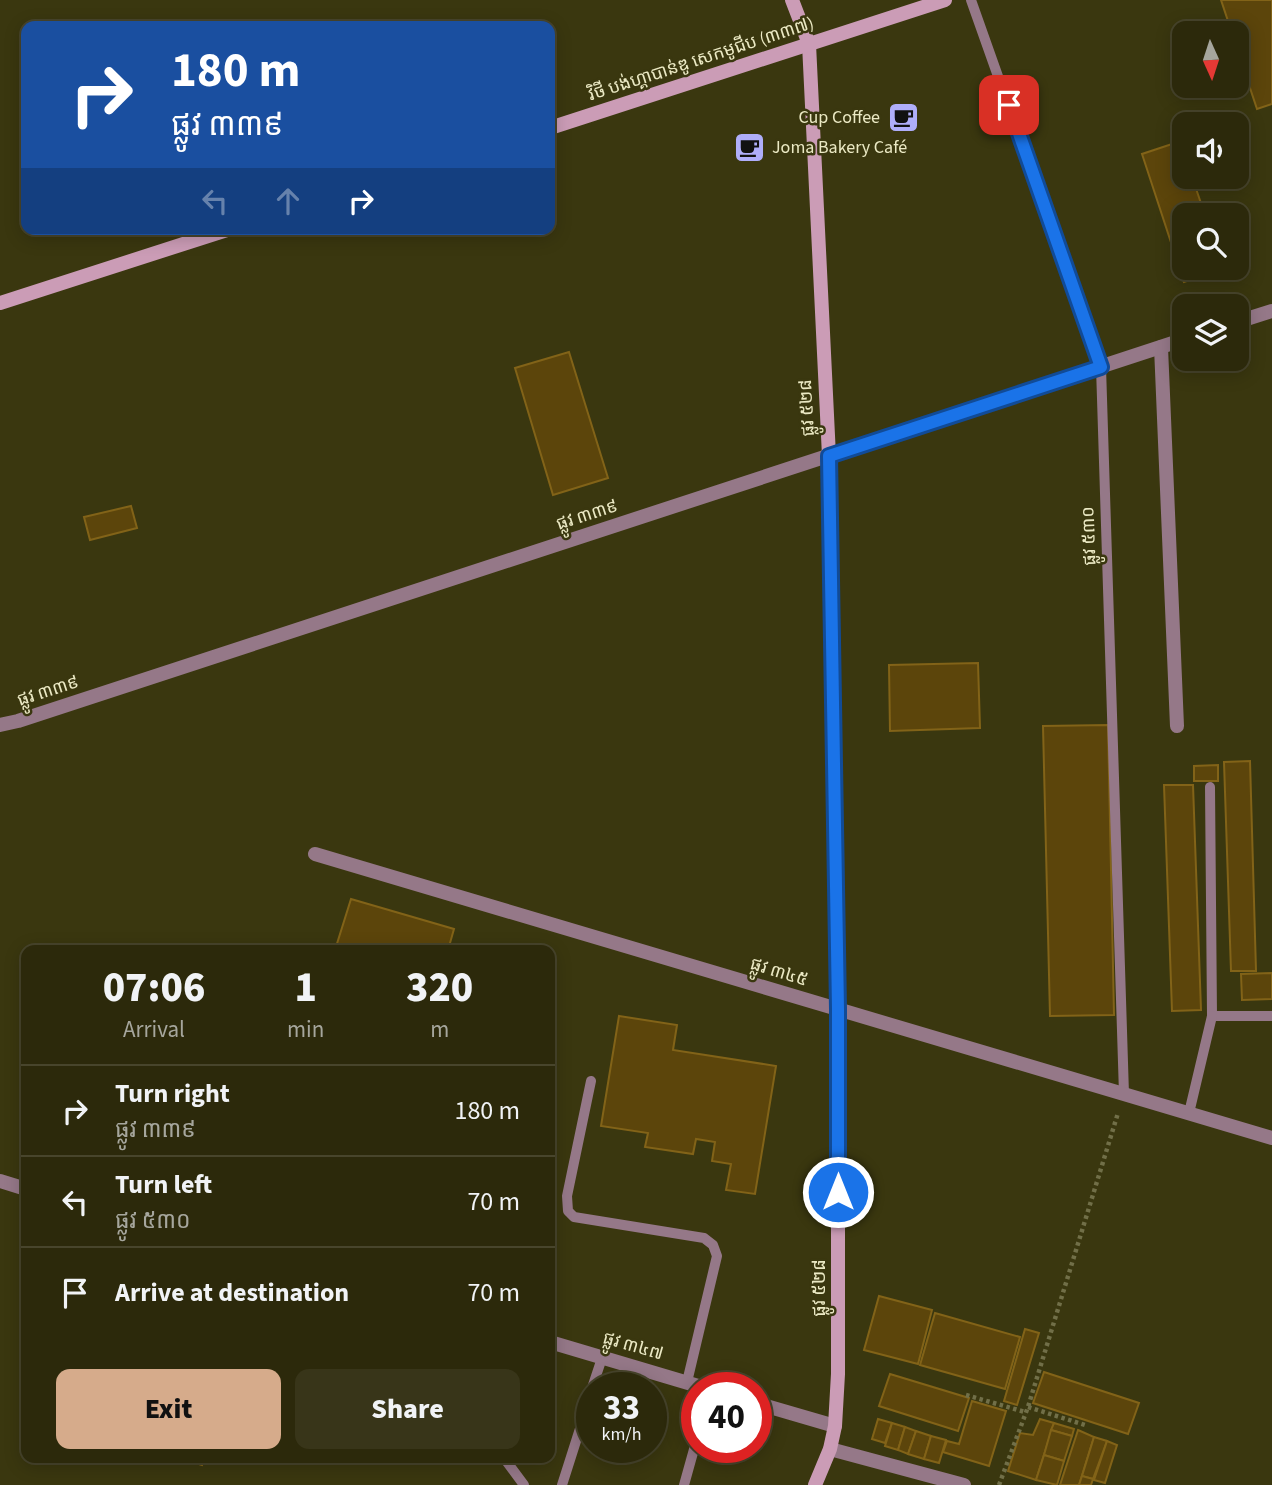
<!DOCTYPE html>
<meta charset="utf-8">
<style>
body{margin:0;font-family:"Source Sans 3","Noto Sans Khmer",sans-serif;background:#383519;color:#f1f3f6;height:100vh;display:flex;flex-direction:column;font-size:26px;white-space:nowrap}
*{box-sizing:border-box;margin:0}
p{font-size:23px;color:#a6a69d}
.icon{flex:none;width:38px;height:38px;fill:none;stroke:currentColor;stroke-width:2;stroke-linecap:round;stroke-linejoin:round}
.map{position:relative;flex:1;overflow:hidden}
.sheet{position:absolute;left:21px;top:945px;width:534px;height:518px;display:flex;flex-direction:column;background:#2c290b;border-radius:14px;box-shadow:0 4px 18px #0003,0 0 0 2px #48452c}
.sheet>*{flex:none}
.banner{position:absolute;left:21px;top:21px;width:534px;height:214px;border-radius:14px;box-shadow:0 4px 18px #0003,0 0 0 2px #48452c;background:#1a4fa0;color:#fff;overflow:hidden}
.needle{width:46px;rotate:177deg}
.controls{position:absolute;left:1172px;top:21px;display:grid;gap:14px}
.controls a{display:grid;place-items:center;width:77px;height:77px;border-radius:14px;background:#2c290b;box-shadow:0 4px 18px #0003,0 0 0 2px #48452c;font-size:35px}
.speed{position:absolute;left:576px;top:1372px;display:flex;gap:14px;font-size:35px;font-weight:700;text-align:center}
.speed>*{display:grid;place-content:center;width:91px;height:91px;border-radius:50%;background:#2c290b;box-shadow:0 4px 18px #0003,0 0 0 2px #48452c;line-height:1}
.speed small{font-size:18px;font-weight:400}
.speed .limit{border:10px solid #d22;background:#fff;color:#111}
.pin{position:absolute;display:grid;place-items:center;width:60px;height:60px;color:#fff;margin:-30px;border-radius:14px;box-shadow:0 4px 10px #0006}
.me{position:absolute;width:77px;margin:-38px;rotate:0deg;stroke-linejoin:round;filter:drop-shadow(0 0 5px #0008)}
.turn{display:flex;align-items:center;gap:24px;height:147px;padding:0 35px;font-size:32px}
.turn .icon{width:91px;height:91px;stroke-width:2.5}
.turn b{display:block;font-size:49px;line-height:60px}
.lanes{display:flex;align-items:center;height:66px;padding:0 35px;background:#0003;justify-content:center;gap:35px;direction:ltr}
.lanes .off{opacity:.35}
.eta{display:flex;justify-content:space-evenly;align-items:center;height:119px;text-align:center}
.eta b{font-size:42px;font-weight:800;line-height:49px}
.primary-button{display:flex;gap:14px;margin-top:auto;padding:14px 35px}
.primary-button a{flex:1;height:80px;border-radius:14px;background:#d6ab8b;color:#111;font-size:28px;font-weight:800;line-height:80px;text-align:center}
.primary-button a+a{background:#383519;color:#f1f3f6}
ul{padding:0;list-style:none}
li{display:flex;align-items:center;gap:21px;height:91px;padding:0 35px;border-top:2px solid #48452c}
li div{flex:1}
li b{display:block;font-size:26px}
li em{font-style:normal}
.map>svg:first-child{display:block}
.building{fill:#5c450b;stroke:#826318;stroke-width:2}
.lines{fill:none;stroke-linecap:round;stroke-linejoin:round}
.path{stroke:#716f48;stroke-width:4.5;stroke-dasharray:3.5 3.5;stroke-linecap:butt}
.lane{stroke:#957888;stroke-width:10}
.street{stroke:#957888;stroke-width:14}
.secondary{stroke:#cb9cb6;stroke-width:14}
.route-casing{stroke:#114b97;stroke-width:18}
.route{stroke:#1a73e8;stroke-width:12}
.labels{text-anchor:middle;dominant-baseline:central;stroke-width:5;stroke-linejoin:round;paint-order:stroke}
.street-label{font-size:18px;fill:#ebe9c4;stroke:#3a370f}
.poi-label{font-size:18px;fill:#ebe9c4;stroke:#3a370f;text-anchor:end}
</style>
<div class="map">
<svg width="1272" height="1485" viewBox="0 0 1272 1485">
<rect width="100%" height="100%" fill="#3a370f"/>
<g class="building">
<path d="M1221,0h51v104l-15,5 -20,-60v-16h-5z"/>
<path d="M1181,141l4,13v23h7l13,38h-20v53l37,1 -38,13 -42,-128z"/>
<path d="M569,352l39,126 -55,17 -38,-127z"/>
<path d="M131,506l6,22 -47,12 -6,-23z"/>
<path d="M978,663l2,65 -90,3 -1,-66z"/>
<path d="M1108,725l6,290 -64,1 -7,-290z"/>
<path d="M1250,761l6,210h-25l-7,-209z"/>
<path d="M1218,765v16h-24v-15z"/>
<path d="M1164,785h29l8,225 -29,1z"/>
<path d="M351,899l103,30 -6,21h-113z"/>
<path d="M1272,973v26l-30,1 -1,-26z"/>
<path d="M619,1016l58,9 -4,25 103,16 -21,128 -29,-4 5,-26 -19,-3 3,-19 -19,-3 -3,15 -48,-7 3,-14 -47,-7z"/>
<path d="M879,1296l53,14 -14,54 -54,-14z"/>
<path d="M935,1313l85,24 -15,52 -85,-24z"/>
<path d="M1025,1329l14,4 -22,72 -13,-4z"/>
<path d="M1044,1372l95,31 -11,31 -95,-31z"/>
<path d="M890,1374l79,24 -11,33 -79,-25z"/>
<path d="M972,1401l34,10 -17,55 -46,-14 4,-11 12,3z"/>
<path d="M878,1419l14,4 -7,20 -13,-4z"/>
<path d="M1040,1419l14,4 -18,57 -28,-9 12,-38 13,2z"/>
<path d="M892,1423l13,4 -7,23 -13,-4z"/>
<path d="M1054,1423l20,6 -2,7 -21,-6z"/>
<path d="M905,1427l11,4 -8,23 -10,-4z"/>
<path d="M1051,1430l21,6 -8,25 -20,-6z"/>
<path d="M1078,1430l16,7 -15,48h-19z"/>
<path d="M916,1431l15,5 -7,23 -16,-5z"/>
<path d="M931,1436l15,4 -7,23 -15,-4z"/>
<path d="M1094,1437l13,4 -14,38 -11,-3z"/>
<path d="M1107,1441l10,4 -12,38 -11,-3z"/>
<path d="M1044,1455l20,6 -7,24 -21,-5z"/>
<path d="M179,1458h25l-2,7z"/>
<path d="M1082,1476l11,3 -2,6h-12z"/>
</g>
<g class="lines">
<g class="path">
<path d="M966,1395l59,17"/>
<path d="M1028,1407l57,18"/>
<path d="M999,1485l29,-78 90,-294"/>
</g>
<g class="lane">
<path d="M971,0l130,367 23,727"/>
<path d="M1210,787l2,229h60"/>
<path d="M591,1081l-24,115 1,15 6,6 130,21 9,7 4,11 -30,126"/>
<path d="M1189,1113l23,-97"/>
<path d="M592,1388l10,-30"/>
<path d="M504,1458l20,27"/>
<path d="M562,1485l30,-94"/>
<path d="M684,1485l12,-43"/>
</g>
<g class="street">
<path d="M1237,322l35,-11"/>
<path d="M1161,347l16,379"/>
<path d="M0,725l18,-4 1167,-382"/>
<path d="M315,854l957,284"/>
<path d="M0,1181l26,8"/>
<path d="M550,1342l155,46"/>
<path d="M756,1403l79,23"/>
<path d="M830,1449l134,36"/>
</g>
<g class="secondary">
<path d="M792,0l17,44 20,412 9,553v365l-3,52 -5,23 -15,36"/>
<path d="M550,128l395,-128"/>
<path d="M0,303l230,-74"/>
</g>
</g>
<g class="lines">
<defs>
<path id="route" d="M838,1192v-183l-9,-553 272,-89 -92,-262"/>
</defs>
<use href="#route" class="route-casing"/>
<use href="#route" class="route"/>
</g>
<defs>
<symbol id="cafe-square" viewBox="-11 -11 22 22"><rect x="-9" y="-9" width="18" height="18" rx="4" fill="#afaefa" stroke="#3a370f"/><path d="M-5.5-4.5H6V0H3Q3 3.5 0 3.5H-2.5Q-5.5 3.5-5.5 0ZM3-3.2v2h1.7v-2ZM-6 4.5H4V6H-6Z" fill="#111"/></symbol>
</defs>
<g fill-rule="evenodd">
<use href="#cafe-square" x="886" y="100" width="35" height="35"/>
<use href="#cafe-square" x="732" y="130" width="35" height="35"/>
</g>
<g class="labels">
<g class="street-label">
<text transform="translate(701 59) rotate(-18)">វិថី បង់ហ្គាបាន់ឌូ សេកមូជីប (៣៣៧)</text>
<text transform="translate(807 408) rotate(-93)">ផ្លូវ ៥២៨</text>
<text transform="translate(587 515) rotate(-18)">ផ្លូវ ៣៣៩</text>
<text transform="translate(1089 536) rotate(-92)">ផ្លូវ ៥៣០</text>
<text transform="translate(48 691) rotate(-18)">ផ្លូវ ៣៣៩</text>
<text transform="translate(779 972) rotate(17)">ផ្លូវ ៣៤៥</text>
<text transform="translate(819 1288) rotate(-90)">ផ្លូវ ៥២៨</text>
<text transform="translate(633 1346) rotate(16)">ផ្លូវ ៣៤៧</text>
</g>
<g class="poi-label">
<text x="880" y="117">Cup Coffee</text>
<text x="772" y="147" text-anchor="start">Joma Bakery Café</text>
</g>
</g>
</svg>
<div class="controls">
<a><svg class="needle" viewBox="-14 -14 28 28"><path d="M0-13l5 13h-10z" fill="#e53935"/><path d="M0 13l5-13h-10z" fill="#a6a69d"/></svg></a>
<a><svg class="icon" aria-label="sound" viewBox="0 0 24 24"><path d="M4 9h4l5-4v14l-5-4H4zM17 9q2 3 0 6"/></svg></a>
<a><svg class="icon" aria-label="search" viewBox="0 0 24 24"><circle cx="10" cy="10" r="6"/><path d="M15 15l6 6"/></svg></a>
<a><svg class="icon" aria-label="layers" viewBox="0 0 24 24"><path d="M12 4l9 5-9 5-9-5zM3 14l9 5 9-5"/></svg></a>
</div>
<div class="speed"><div>33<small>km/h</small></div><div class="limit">40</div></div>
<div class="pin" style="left:1009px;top:105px;background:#d93025"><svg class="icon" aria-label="arrive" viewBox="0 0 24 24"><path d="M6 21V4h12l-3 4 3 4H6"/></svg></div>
<svg class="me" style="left:838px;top:1192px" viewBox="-20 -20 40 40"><circle r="17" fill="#1a73e8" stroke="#fff" stroke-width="3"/><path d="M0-11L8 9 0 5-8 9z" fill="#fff"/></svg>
<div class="banner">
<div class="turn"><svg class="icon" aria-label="right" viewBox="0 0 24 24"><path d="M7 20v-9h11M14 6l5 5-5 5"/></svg><div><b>180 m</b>ផ្លូវ ៣៣៩</div></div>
<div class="lanes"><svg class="icon off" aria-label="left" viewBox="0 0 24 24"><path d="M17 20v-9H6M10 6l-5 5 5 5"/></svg><svg class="icon off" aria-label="ahead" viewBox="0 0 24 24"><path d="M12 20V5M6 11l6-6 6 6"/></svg><svg class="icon" aria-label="right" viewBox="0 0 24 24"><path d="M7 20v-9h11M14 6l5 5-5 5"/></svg></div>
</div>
<section class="sheet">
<div class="eta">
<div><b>07:06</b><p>Arrival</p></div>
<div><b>1</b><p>min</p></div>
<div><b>320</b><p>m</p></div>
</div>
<ul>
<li><svg class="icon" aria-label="right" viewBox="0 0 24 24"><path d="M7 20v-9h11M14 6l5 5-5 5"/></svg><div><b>Turn right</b><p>ផ្លូវ ៣៣៩</p></div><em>180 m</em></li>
<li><svg class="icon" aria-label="left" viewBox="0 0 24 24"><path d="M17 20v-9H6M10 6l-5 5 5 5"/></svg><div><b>Turn left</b><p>ផ្លូវ ៥៣០</p></div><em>70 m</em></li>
<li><svg class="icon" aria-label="arrive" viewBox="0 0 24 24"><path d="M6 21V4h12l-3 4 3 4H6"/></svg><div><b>Arrive at destination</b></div><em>70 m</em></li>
</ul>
<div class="primary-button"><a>Exit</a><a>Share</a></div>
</section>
</div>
